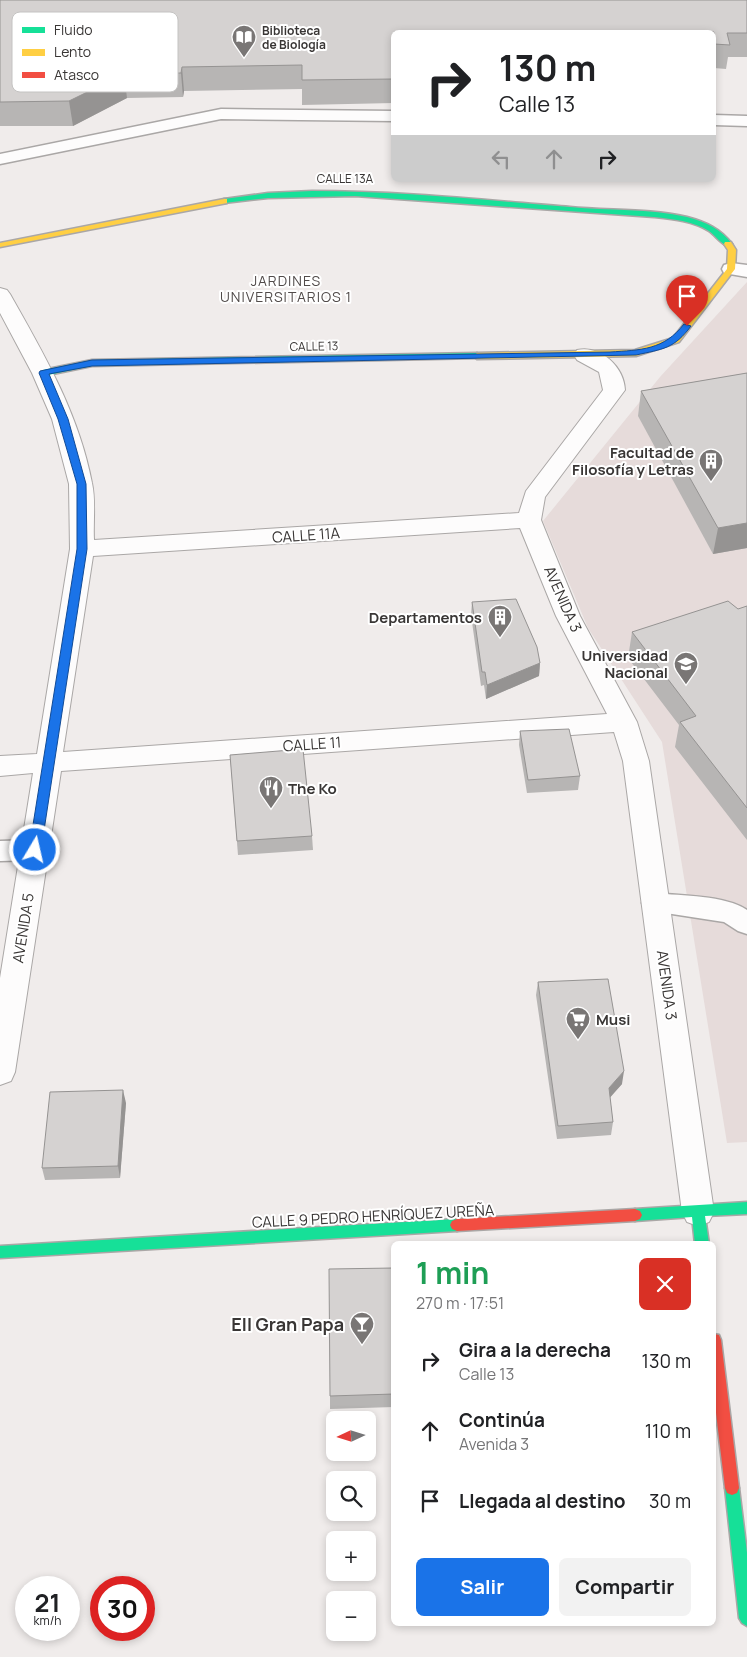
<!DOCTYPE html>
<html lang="es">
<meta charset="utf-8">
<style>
body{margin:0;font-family:Manrope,sans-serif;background:#f2f2f2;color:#202124;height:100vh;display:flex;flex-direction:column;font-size:19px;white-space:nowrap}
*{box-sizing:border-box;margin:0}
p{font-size:16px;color:#757577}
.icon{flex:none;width:28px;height:28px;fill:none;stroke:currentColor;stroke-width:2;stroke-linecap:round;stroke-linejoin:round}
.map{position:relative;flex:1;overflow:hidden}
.details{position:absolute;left:391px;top:1241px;width:325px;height:385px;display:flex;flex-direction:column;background:#fff;border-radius:8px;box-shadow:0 2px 8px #0003}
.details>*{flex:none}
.top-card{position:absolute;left:391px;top:30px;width:325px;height:152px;border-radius:8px;box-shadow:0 2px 8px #0003;background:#fff;color:#202124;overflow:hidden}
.needle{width:32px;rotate:266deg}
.controls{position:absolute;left:326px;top:1411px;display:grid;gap:10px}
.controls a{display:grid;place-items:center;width:50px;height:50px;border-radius:8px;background:#fff;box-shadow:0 2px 8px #0003;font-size:25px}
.speed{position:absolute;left:15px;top:1576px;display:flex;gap:10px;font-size:25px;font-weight:700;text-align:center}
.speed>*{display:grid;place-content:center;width:65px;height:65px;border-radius:50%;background:#fff;box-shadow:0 2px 8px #0003;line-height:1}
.speed small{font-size:12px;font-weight:400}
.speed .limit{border:8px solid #d22;background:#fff;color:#111}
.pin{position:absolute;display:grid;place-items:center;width:42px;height:42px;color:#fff;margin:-51px -21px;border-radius:50% 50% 50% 0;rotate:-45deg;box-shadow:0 0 5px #0007}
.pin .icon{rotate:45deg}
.me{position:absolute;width:55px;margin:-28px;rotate:9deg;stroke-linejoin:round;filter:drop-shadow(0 0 4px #0008)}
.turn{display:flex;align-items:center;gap:18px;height:105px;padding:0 25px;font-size:22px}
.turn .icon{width:65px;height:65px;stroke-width:2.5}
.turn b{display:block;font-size:35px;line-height:42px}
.lanes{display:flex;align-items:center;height:48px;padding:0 25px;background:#0003;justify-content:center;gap:25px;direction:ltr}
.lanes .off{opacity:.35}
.round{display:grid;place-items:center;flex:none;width:52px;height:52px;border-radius:8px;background:#f2f2f2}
.overview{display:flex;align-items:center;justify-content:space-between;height:85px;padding:0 25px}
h1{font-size:30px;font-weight:700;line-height:38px;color:#1e9e55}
.button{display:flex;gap:10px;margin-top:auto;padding:10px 25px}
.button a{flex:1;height:58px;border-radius:8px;background:#1a73e8;color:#fff;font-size:20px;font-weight:700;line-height:58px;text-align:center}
.button a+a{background:#f2f2f2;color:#202124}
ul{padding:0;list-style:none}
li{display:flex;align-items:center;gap:15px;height:70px;padding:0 25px}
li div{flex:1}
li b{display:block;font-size:19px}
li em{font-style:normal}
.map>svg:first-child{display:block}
.built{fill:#e6dbda}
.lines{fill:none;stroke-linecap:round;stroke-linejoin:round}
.lane-casing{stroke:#aaa7a6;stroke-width:3}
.street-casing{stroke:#aaa7a6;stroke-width:2}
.fast-casing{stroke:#aaa7a6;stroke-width:3}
.slow-casing{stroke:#aaa7a6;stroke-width:3}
.jam-casing{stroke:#aaa7a6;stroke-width:3}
.lane{fill:#fdfcfc;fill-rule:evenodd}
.street{fill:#fdfcfc;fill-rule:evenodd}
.fast{fill:#16e098;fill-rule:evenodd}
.slow{fill:#ffcf43;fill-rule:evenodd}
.jam{fill:#f24e42;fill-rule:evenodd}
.wall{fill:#b7b5b4}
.shaded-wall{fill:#959392}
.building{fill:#d5d2d1;stroke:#959392}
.route{fill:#1a73e8;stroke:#114b97}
.labels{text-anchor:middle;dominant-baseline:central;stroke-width:4;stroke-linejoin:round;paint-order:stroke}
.far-poi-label{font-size:12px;font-weight:bold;fill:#393635;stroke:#fff;text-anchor:start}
.far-street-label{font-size:12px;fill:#393635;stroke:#fff}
.far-neighbourhood-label{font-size:14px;letter-spacing:1px;fill:#514b4a;stroke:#fff}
.poi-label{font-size:15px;font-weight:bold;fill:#393635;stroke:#fff;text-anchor:end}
.street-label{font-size:15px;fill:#393635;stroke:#fff}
.near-poi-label{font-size:18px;font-weight:bold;fill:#393635;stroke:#fff;text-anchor:end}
.key{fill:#fff;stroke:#c4c3c2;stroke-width:1}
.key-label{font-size:14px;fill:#393635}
</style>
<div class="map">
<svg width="747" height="1657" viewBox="0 0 747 1657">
<rect width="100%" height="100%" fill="#f0eceb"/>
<path class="built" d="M747,282v860l-20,1 -65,-401 -74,-114 -45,-107 117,-144z"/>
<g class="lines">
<defs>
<g id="lane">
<path d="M221,109l173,2v10l-173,-2 -221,45v-10z"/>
<path d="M714,115l33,1v10l-33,-1z"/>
<path d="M731,263l16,2v12l-23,-4 -2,-4 2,-4z"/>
<path d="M35,840l9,3 4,7 -4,7 -9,3 -35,1v-20z"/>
<path d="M655,893c27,3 70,2 92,17v24l-9,-3 -14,-9 -78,-12 -4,-7 4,-7z"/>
</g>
<path id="street" d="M0,288l7,2 3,4c34,60 69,120 82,189 4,18 1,39 2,57l425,-27 7,-22 77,-101 -4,-18 -22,-12 -3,-5 3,-5c24,-5 47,17 48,40l-80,107 -4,23 39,96 57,106 12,39 65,451 -5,10 -11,4 -11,-4 -5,-10 -59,-451 -9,-29 -553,39 -46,301 -4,9 -11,4v-107l33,-205 -33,3v-20l37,-2 33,-205 -1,-65 -17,-65 -20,-46 -32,-60zM520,528l36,88 51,98 -544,38 30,-196z"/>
<g id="fast">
<path d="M312,191c86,0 172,9 258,16 39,4 79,1 117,10 19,5 34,12 45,27l-4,2c-7,-2 -12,-10 -19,-15 -16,-10 -36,-12 -55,-14l-299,-21 -87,2 -44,5 -4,-2 4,-2 44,-6z"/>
<path d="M477,353l4,3 -1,2 -388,8 -49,10 -4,-3 4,-3 49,-10z"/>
<path d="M747,1202v12l-42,2 4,28h-14l-3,-27 -57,4 -5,-2 -2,-4 2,-4 5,-2z"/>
<path d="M457,1219l5,2 2,4 -2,4 -5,2 -457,27v-12z"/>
<path d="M732,1481l5,2 2,5 8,65v73l-5,-3 -3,-5 -14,-130 2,-5z"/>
</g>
<g id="slow">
<path d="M224,199h3v4l-227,44v-4z"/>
<path d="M725,242h6l5,8 -1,19 -56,73 -43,14 -159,3 -4,-3 4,-3 158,-3 38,-12 54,-69 1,-19 -4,-6z"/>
</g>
<g id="jam">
<path d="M635,1209l5,2 2,4 -2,4 -5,2 -178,10 -5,-2 -2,-4 2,-4 5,-2z"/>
<path d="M714,1334l5,1 2,5 18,148 -2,5 -5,2 -5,-2 -2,-5 -11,-92z"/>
</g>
</defs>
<use href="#lane" class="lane-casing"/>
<use href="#street" class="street-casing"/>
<use href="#fast" class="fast-casing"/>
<use href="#slow" class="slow-casing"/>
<use href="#jam" class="jam-casing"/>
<use href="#lane" class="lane"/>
<use href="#street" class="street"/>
<use href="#fast" class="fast"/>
<use href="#slow" class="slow"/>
<use href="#jam" class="jam"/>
</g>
<g class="wall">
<path d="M0,0h747v57h-19l-2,12 -12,-1v-36h-320v71l-92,2v-16l-118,2 -1,6 -56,1 -54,28h-73z"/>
<path d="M747,373v175l-34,6 -75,-138 3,-25z"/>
<path d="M472,602l68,61 -1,13 -53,23 -2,-14 -3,1 -10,-71z"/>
<path d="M747,606v234l-72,-93 4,-22 -51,-67 4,-26 106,-23z"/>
<path d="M520,731l60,45 -2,14 -51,3 -8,-48z"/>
<path d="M230,755l82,81 1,14 -75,5z"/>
<path d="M538,982l84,102 -12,13 3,25 -2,13 -54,4 -21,-144z"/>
<path d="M126,1103l-6,75 -75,2 -3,-12z"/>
<path d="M394,1268v139l-64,2v-13z"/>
</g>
<g class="shaded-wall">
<path d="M182,67l2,24 -1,6 -2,-24z"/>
<path d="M124,74l3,24 -54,28 -4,-25z"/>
<path d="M747,523v25l-34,6 5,-26z"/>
<path d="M540,663l-1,13 -53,23 1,-14z"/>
<path d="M624,1071l-2,13 -15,17 2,-13z"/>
<path d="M123,1090l3,13 -6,75 -2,-12z"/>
</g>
<g class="building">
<path d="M0,0h747v33h-20l3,12 -16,-1v-12h-320v47l-92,1v-15l-120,2 -1,6 -57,1 -55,27 -69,1z"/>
<path d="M747,373v150l-29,5 -77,-137z"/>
<path d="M516,599l21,48 3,16 -53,22 -2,-13h-3l-10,-70z"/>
<path d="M728,601l10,8 9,-3v202l-67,-86 16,-6 -64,-84z"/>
<path d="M569,729l11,47 -52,4 -8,-49z"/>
<path d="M303,749l9,87 -75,5 -7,-86z"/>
<path d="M608,979l16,92 -15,17 4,34 -55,4 -20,-144z"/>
<path d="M123,1090l-5,76 -76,2 8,-76z"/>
<path d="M394,1268v126l-64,2 -1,-127z"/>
</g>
<path class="route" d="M684,324l7,2c-17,23 -28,23 -55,29l-544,11 -43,8 19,45 18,65 1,65 -46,301 -6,5 -4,-2 -2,-3 48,-301v-65l-19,-65 -19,-46 1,-2 52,-11 518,-8c31,-2 54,-2 74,-28z"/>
<defs>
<symbol id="library-pin" viewBox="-11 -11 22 30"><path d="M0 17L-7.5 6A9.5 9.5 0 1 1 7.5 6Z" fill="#797675" stroke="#fff"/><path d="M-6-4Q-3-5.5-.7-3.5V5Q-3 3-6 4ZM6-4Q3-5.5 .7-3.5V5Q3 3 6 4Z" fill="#fff"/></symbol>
<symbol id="building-pin" viewBox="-11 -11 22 30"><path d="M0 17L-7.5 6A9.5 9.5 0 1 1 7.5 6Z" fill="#797675" stroke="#fff"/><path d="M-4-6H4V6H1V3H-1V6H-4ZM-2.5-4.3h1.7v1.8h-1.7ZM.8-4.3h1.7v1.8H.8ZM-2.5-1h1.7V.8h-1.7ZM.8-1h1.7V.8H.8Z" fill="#fff"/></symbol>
<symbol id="university-pin" viewBox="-11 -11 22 30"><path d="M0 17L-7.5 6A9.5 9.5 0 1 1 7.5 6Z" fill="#797675" stroke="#fff"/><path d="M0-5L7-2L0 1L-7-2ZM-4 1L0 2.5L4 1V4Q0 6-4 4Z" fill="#fff"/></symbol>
<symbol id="restaurant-pin" viewBox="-11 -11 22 30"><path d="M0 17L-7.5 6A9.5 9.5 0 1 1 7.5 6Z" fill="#797675" stroke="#fff"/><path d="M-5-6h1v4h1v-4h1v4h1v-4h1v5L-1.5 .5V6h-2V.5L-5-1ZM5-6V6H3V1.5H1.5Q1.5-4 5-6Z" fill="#fff"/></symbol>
<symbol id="supermarket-pin" viewBox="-11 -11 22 30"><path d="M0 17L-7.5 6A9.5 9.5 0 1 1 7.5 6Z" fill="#797675" stroke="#fff"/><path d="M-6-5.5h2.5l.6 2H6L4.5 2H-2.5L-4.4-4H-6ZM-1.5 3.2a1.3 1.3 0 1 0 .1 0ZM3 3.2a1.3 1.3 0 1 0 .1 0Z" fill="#fff"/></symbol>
<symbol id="bar-pin" viewBox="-11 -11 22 30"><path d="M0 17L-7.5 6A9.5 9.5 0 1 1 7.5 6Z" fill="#797675" stroke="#fff"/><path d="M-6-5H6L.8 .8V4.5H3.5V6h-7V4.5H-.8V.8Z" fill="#fff"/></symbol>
</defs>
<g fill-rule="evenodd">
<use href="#library-pin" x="230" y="23" width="28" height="38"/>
<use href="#building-pin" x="697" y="447" width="28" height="38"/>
<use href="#building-pin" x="486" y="603" width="28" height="38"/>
<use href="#university-pin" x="672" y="650" width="28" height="38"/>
<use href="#restaurant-pin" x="257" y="774" width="28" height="38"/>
<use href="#supermarket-pin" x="564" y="1005" width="28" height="38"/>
<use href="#bar-pin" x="348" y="1310" width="28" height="38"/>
</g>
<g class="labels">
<g class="far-poi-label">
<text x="262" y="30">Biblioteca<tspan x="262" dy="14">de Biología</tspan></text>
</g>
<g class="far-street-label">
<text x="345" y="178">CALLE 13A</text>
<text transform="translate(314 346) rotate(-1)">CALLE 13</text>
</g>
<g class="far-neighbourhood-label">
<text x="286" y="280">JARDINES<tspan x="286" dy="16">UNIVERSITARIOS 1</tspan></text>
</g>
<g class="poi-label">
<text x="694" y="452">Facultad de<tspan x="694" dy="17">Filosofía y Letras</tspan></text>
<text x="482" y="617">Departamentos</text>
<text x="668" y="655">Universidad<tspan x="668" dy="17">Nacional</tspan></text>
<text x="288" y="788" text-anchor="start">The Ko</text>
<text x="596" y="1019" text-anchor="start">Musi</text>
</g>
<g class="street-label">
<text transform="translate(306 535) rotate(-4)">CALLE 11A</text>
<text transform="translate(563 599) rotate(66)">AVENIDA 3</text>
<text transform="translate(312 744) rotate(-4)">CALLE 11</text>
<text transform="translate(23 928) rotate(-81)">AVENIDA 5</text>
<text transform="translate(667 985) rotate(82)">AVENIDA 3</text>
<text transform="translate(373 1216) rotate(-3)">CALLE 9 PEDRO HENRÍQUEZ UREÑA</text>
</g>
<g class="near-poi-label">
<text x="344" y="1324">Ell Gran Papa</text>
</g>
</g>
<rect x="12" y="12" width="166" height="80" rx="8" class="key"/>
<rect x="22" y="27" width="23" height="6" fill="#16e098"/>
<rect x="22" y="49" width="23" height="7" fill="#ffcf43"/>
<rect x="22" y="72" width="23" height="6" fill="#f24e42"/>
<g class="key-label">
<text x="54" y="35">Fluido</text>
<text x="54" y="57">Lento</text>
<text x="54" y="80">Atasco</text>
</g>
</svg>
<div class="controls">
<a><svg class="needle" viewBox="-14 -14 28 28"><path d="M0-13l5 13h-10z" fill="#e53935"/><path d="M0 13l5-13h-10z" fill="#757577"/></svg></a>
<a><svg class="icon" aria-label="search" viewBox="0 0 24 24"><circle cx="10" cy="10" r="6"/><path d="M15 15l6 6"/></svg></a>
<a>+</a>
<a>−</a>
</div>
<div class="speed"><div>21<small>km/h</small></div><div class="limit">30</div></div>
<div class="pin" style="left:687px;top:326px;background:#d93025"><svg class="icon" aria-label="arrive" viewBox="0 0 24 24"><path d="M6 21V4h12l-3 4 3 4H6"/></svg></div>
<svg class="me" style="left:35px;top:850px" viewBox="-20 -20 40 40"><circle r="17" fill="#1a73e8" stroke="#fff" stroke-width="3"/><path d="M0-11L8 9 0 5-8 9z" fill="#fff"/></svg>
<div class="top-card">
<div class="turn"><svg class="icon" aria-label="right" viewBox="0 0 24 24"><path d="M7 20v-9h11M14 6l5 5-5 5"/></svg><div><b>130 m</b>Calle 13</div></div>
<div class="lanes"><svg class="icon off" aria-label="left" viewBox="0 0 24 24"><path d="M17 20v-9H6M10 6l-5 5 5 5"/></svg><svg class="icon off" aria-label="ahead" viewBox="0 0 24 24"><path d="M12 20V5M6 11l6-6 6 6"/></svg><svg class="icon" aria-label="right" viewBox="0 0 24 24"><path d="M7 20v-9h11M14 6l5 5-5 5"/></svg></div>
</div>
<section class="details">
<div class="overview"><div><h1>1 min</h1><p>270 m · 17:51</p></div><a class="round" style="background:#d93025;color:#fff"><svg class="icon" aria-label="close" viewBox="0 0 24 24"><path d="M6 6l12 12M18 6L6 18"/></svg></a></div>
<ul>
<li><svg class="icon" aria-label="right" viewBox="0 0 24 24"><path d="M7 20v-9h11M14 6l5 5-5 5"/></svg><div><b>Gira a la derecha</b><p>Calle 13</p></div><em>130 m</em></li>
<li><svg class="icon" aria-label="ahead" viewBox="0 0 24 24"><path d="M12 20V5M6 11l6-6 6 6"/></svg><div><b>Continúa</b><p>Avenida 3</p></div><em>110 m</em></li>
<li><svg class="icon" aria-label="arrive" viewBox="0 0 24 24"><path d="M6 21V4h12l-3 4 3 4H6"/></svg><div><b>Llegada al destino</b></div><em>30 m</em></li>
</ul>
<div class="button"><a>Salir</a><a>Compartir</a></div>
</section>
</div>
